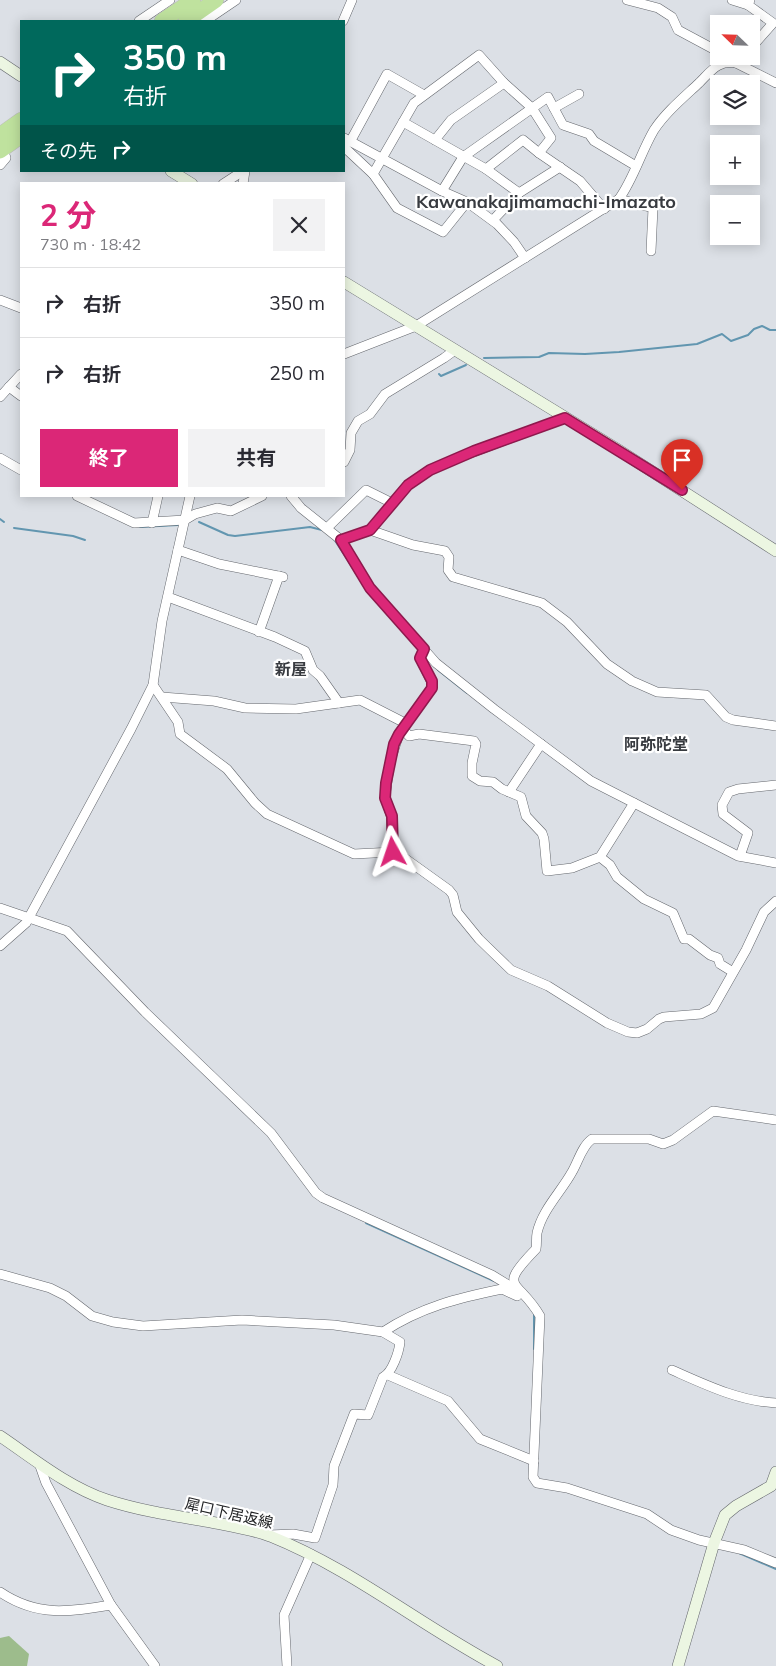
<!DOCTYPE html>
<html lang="ja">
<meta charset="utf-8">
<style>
body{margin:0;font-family:Mulish,"Noto Sans JP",sans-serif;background:#f2f2f3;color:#2b2b33;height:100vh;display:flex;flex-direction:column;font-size:19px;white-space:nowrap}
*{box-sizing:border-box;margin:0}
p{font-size:16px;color:#7c7c81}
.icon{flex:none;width:28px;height:28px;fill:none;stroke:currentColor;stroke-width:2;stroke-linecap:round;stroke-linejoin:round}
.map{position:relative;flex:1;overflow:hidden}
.sheet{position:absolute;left:20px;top:182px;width:325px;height:315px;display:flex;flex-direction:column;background:#fff;border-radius:0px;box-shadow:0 2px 12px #0003}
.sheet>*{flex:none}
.banner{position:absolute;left:20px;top:20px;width:325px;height:152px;border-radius:0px;box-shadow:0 2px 12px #0003;background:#00695c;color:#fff;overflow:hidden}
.needle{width:32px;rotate:293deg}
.tools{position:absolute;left:710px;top:15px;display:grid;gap:10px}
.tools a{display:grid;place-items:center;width:50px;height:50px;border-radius:0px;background:#fff;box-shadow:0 2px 12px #0003;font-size:25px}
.pin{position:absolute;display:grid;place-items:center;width:42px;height:42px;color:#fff;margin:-51px -21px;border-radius:50% 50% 50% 0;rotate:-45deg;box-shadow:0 0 5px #0007}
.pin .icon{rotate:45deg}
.me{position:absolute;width:55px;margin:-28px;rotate:355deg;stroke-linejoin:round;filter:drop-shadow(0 0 4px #0008)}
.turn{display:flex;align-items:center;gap:18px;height:105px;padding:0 20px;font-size:22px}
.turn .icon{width:65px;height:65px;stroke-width:2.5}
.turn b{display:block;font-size:35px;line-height:42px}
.then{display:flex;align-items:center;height:48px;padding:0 20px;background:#0003;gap:10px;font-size:19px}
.round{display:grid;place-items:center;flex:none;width:52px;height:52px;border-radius:0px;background:#f2f2f3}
.summary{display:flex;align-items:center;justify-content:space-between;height:85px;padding:0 20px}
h1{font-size:30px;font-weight:700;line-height:38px;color:#db2777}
.cta{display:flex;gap:10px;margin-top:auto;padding:10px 20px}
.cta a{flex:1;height:58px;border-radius:0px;background:#db2777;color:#fff;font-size:20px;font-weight:700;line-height:58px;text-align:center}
.cta a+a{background:#f2f2f3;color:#2b2b33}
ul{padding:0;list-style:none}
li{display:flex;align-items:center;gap:15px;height:70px;padding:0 20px;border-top:1px solid #e1e1e2}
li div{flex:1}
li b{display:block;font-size:19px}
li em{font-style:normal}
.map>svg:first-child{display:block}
.green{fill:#9dbc8c}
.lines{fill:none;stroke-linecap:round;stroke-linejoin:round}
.stream{stroke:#6296b0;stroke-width:2}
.street-casing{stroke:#64676d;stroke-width:10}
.secondary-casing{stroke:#64676d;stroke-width:12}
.highway-casing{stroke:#bdbdbe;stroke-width:16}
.street{stroke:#fff;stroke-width:9}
.secondary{stroke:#ecf6e2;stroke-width:11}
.highway{stroke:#bfe29e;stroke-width:15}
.route-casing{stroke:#8e194d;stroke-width:12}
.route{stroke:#db2777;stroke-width:9}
.labels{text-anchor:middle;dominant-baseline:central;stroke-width:4.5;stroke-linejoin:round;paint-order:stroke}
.street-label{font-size:15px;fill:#222325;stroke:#fff}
.neighbourhood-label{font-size:16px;font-weight:bold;fill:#383b40;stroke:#fff}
.quarter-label{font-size:18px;font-weight:bold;fill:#383b40;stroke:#fff}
</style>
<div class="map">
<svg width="776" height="1666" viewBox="0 0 776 1666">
<rect width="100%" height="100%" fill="#dce0e6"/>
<path class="green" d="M9,1636l20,18 -2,12h-27v-28z"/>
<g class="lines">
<g class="stream">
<path d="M484,358l55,-1 10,-4 36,1 34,-2 78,-8 25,-10 9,7 17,-6 6,-6 8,-3 8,4h6"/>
<path d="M439,374l2,2 25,-11"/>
<path d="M0,519l4,3"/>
<path d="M199,522l29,13 7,1 75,-9 12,3"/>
<path d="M140,527l38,-2"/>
<path d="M14,528l59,8 12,4"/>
<path d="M334,539l22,34"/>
<path d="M438,670l29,23"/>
<path d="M366,1223l128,58"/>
<path d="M534,1314v35"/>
<path d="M739,1553l37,16"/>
</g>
<defs>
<g id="street">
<path d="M627,0l31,8 14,9 6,13 41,22"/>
<path d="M732,0l16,5"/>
<path d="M750,0l-2,5 25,18 -22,25"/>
<path d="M139,21l31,-21"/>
<path d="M205,21l31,-21"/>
<path d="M343,21l9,-21"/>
<path d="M734,62l42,21"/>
<path d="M554,108l25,-14"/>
<path d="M403,122l83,47 33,24 41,-26"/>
<path d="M344,138l98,53 25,11 30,22 17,18 11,16"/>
<path d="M435,140l16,-20 53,-37"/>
<path d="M350,142l37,-68 37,21"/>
<path d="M344,147l29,27 24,34 46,24 24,-30"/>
<path d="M0,165l6,-7 -3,-9"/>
<path d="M486,169l37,-29 16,13"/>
<path d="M373,174l41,-71 65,-48 25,28 28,25 19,30 -12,15 41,28 24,28"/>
<path d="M223,184l20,-13"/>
<path d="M243,184l2,-13"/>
<path d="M442,191l21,-34 85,-60 15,28 26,9 5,7 42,25"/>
<path d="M619,199l34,9 -2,43"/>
<path d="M493,220l26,-27"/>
<path d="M0,300l21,8"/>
<path d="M344,354l72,-28 203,-127c15,-21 22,-47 35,-69 12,-18 29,-32 45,-47 13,-13 19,-23 38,-20l7,-7"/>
<path d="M9,387l12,9"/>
<path d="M0,397l21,-23"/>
<path d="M0,458l21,12"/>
<path d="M344,462l6,-12 1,-17 7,-12 12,-7 15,-20 59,-36 11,-8"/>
<path d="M77,496l57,27 51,-3 10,-6 22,-6 14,3 31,-15"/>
<path d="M291,496l10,12 40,32 29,48 66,75 58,46 97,72 147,75 38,7"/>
<path d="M152,523l6,-27"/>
<path d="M327,528l39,-38 26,13"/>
<path d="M370,530l43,15 32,6 4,6 -1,13 5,7 89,26 25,19 40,42 25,17 25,11 49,3 20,22 7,3 43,6"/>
<path d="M341,540l29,-10 38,-45 22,-15 30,-13 105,-39"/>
<path d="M178,550l41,14 64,13"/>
<path d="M168,597l107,40 30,14 8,19 7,6 19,27"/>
<path d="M259,632l20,-56"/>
<path d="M153,685l25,37 2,12 47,35 28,34 12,11 87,40 39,-2 10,5 46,33 4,5 4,17 22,27 32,31 37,16 59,37 21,9 9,1 10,-4 12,-10 5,-2 37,-3 12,-6 33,-58 18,-38 12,-11"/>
<path d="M162,697l52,4 31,7 51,1 64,-9 43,22v7l6,7 10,-2 55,7 2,3 -4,19v13l8,5 13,1 9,7 19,8 5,19 16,17 2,6 3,32 25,-3 28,-11 34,-54"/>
<path d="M509,792l32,-48"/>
<path d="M393,852l-2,-36 -6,-18 5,-36 9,-28 33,-46 -1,-7 -11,-23 4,-9"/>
<path d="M740,856l8,-23 -25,-19 -1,-9 7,-13 9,-3 38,-4"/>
<path d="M600,857l10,8 7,12 27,22 29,14 11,26h5l21,16 8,3 2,6 13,8"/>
<path d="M0,908l67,23 78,81 126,121 45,60 7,5 169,77 26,16"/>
<path d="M0,946l26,-23 105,-194 22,-44 9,-64 28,-125"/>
<path d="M776,1120l-63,-9 -40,29 -10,4 -14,-5h-57c-10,7 -14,23 -20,33 -11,20 -30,38 -35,61 -1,5 0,11 -1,16 -40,41 -18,29 4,67l-7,161 4,6 30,5 80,26 24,16 28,10 45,10 32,13"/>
<path d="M0,1274l50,14 16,8 26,20 21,6 30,4 99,-6 92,5 49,7 17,10c-1,10 -8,31 -17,35l-15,38 -14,-1 -20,52 -1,19 -18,53 -22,-4 -24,1"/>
<path d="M383,1332c38,-25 75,-34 119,-43l15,7"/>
<path d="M672,1370c34,15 67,31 104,33"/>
<path d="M388,1375l60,26 32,38 54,22"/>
<path d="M39,1463l7,20 65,122 44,61"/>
<path d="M0,1592c37,25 69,20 111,13"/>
<path d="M287,1666l-3,-51 27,-61"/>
</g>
<g id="secondary">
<path d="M0,62l21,14"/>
<path d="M171,171l21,13"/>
<path d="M344,282l273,167 159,102"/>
<path d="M0,1436c34,23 68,51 107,64 34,11 69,16 104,22 20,4 40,7 59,14 82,33 150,89 227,130"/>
<path d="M678,1666l36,-123 11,-28 11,-9 35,-20 5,-14"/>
</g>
<g id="highway">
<path d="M162,21l31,-21"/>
<path d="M186,21l30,-21"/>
<path d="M0,135l21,-15"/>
<path d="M0,151l21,-15"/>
</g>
</defs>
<use href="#street" class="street-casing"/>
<use href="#secondary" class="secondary-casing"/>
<use href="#highway" class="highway-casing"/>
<use href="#street" class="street"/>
<use href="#secondary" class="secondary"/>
<use href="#highway" class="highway"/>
</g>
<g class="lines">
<defs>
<path id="route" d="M393,852l-1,-36 -7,-18 1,-15 8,-39 5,-10 33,-46v-7l-12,-23 4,-9 -54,-61 -29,-48 29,-10 38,-45 22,-15 44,-19 91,-33 117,72"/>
</defs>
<use href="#route" class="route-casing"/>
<use href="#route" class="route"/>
</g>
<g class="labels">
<g class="street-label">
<text transform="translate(229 1513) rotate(13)">犀口下居返線</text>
</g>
<g class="neighbourhood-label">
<text x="291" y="669">新屋</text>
<text x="656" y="744">阿弥陀堂</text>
</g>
<g class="quarter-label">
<text x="546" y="201">Kawanakajimamachi-Imazato</text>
</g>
</g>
</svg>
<div class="tools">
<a><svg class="needle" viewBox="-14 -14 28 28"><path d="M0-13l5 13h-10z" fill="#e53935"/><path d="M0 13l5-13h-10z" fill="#7c7c81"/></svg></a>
<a><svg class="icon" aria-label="layers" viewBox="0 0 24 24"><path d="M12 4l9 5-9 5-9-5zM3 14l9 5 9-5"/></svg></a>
<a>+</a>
<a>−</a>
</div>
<div class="pin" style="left:682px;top:490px;background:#d93025"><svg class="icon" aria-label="arrive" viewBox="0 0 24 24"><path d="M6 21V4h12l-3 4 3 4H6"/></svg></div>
<svg class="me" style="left:393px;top:852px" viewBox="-20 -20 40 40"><path d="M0-17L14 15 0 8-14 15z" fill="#db2777" stroke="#fff" stroke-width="4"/></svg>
<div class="banner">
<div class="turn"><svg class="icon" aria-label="right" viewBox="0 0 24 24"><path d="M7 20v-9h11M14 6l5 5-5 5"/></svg><div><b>350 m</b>右折</div></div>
<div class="then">その先<svg class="icon" aria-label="right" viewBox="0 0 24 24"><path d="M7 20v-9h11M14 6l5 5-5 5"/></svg></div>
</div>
<section class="sheet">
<div class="summary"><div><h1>2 分</h1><p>730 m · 18:42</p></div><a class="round"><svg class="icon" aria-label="close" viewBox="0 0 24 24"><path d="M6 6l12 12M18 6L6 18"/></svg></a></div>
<ul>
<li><svg class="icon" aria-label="right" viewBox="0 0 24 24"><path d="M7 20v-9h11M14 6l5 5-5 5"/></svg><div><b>右折</b></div><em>350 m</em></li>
<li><svg class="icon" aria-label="right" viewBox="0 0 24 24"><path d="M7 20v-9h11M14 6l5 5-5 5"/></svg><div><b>右折</b></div><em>250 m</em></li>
</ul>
<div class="cta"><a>終了</a><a>共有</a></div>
</section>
</div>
